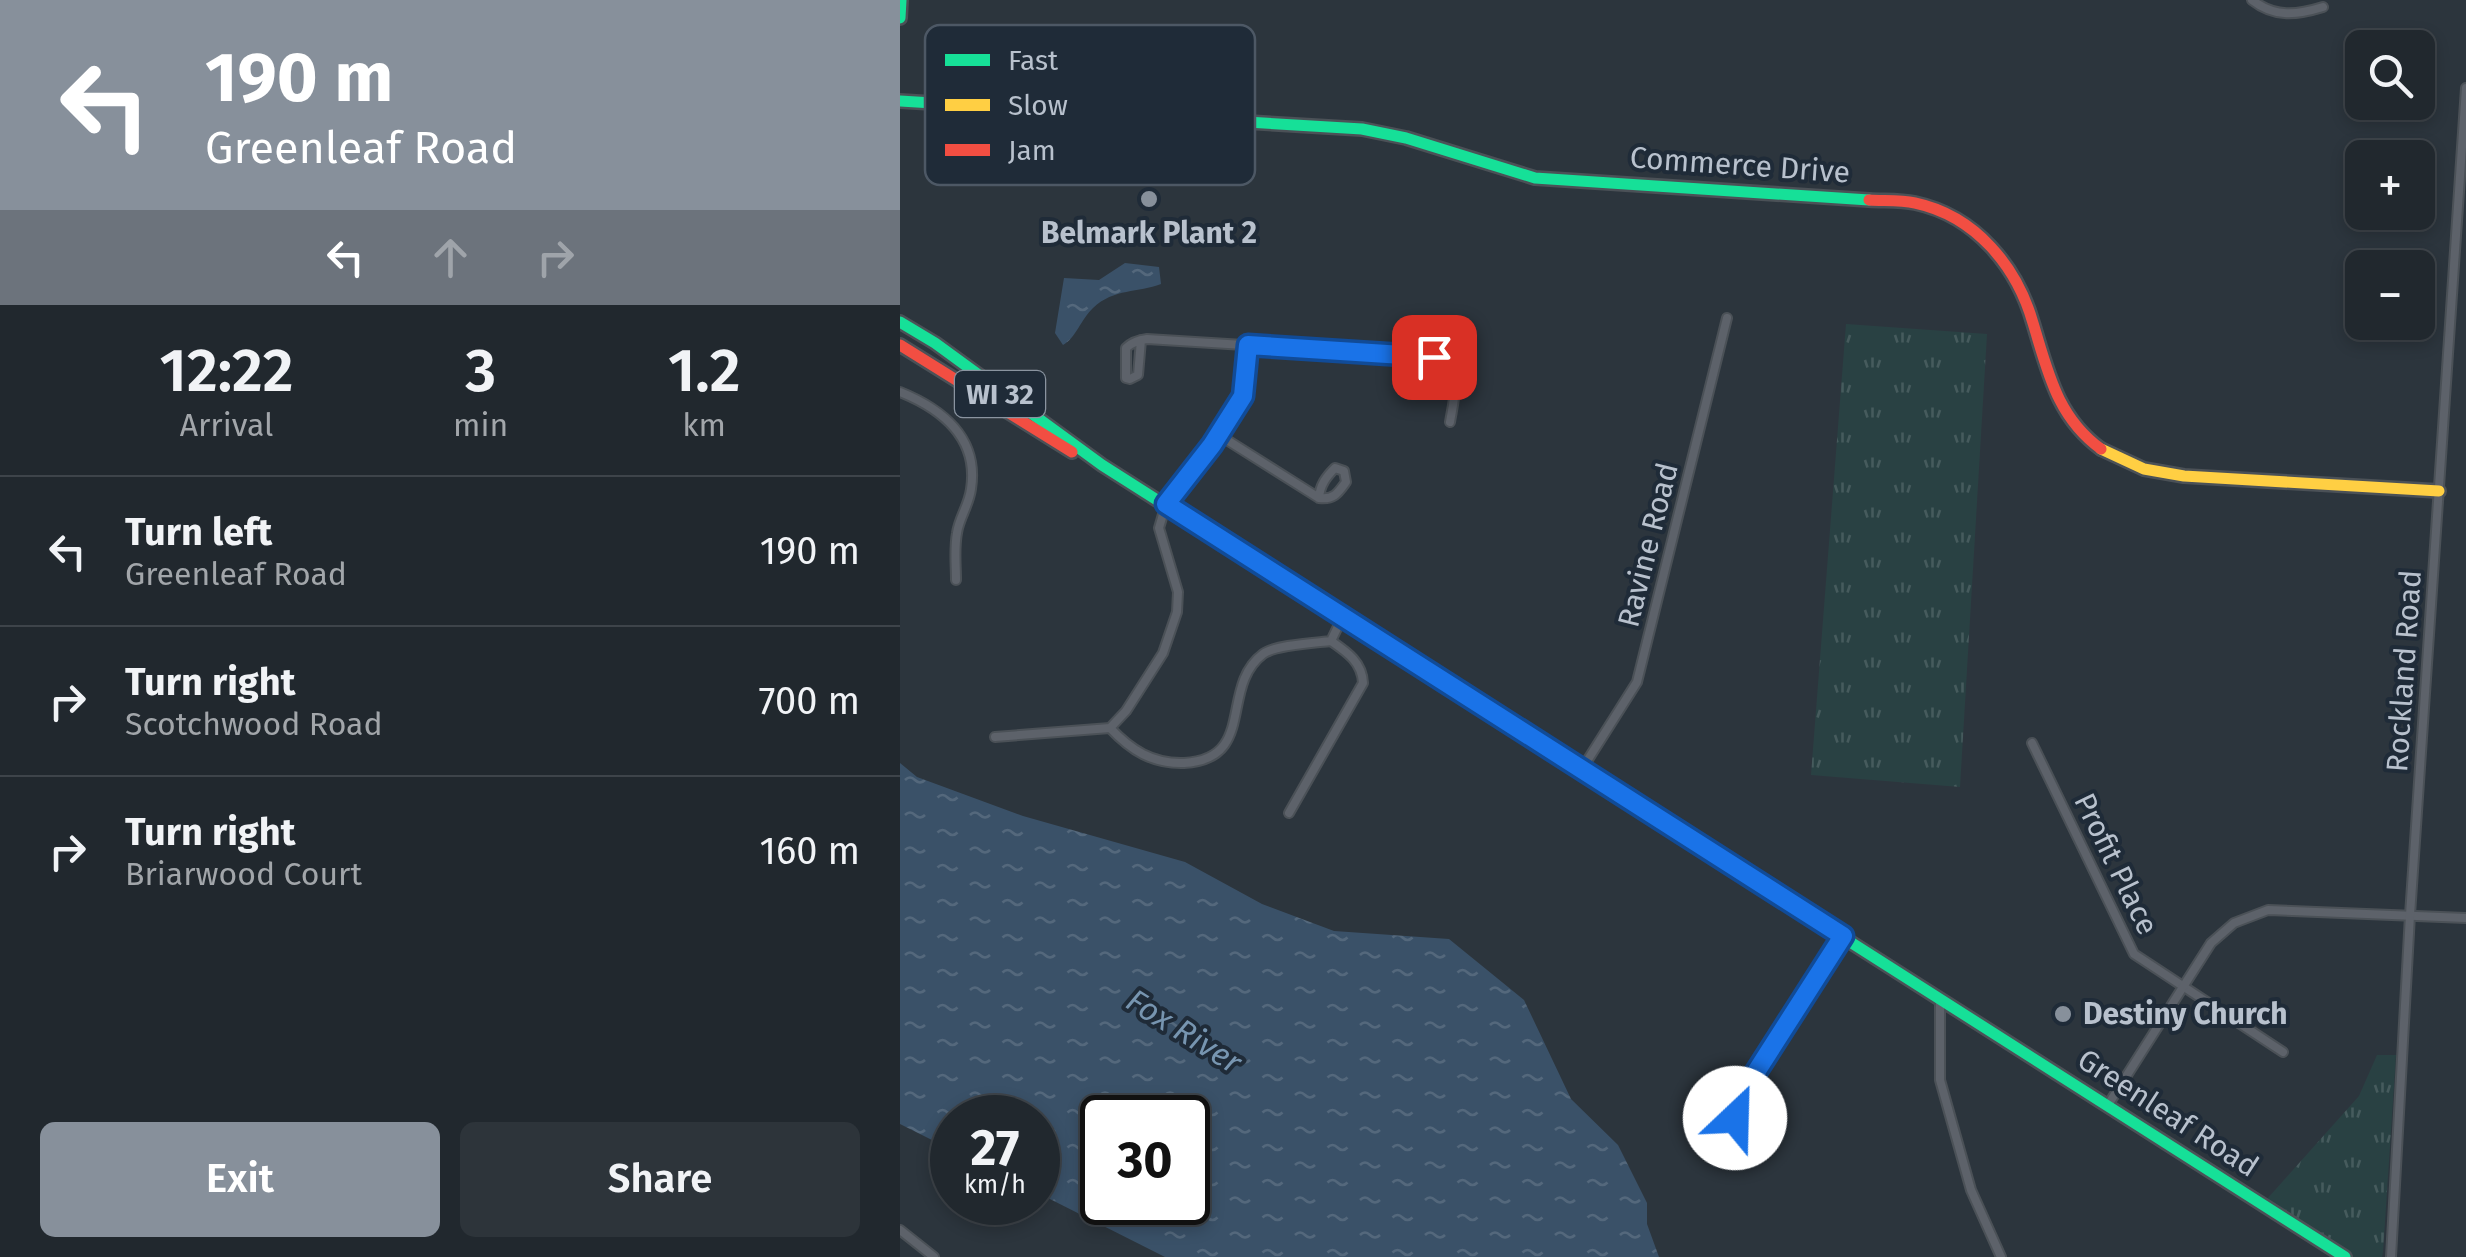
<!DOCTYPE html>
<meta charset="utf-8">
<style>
body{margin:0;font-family:"Fira Sans",sans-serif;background:#2d343a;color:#f1f3f6;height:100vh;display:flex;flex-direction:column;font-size:38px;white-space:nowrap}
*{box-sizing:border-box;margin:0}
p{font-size:32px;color:#a2a6aa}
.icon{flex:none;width:55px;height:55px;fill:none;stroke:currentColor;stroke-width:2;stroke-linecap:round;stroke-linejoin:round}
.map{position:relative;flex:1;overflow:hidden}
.sheet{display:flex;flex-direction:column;background:#21282e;width:900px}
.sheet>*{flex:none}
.top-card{background:#87909b;color:#fff;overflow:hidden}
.fabs{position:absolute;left:1445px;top:30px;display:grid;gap:20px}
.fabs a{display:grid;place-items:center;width:90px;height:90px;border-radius:15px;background:#21282e;box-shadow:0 5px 15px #0003,0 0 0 2px #3e444a;font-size:50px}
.speed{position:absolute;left:30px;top:1095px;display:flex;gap:20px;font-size:50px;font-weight:700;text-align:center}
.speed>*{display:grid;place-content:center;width:130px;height:130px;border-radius:50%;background:#21282e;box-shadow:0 5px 15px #0003,0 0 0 2px #3e444a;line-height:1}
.speed small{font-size:25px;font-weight:400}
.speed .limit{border:5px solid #111;border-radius:15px;background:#fff;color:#111}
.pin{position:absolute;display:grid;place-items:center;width:85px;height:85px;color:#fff;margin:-42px;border-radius:20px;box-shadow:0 5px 15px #0006}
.me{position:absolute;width:110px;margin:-55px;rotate:24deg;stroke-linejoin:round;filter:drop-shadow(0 0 8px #0008)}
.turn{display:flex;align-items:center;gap:35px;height:210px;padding:0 40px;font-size:45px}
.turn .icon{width:130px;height:130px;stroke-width:2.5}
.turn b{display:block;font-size:70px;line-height:85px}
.lanes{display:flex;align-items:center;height:95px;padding:0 40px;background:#0003;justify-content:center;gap:50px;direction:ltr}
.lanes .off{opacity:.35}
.eta{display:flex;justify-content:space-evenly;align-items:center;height:170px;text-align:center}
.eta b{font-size:60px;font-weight:600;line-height:70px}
.button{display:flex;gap:20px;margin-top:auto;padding:20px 40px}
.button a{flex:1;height:115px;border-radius:15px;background:#87909b;color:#fff;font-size:40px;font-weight:600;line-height:115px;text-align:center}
.button a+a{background:#2d343a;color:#f1f3f6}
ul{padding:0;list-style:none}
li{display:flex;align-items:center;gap:30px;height:150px;padding:0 40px;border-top:2px solid #3e444a}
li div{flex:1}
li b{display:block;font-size:38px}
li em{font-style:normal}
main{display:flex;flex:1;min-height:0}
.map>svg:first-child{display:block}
.park{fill:url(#park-tufts)}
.water{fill:url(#water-ripples);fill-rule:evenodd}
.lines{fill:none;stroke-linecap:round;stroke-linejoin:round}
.street-casing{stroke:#4b5157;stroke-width:12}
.fast-casing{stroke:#4b5157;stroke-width:16}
.slow-casing{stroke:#4b5157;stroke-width:16}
.jam-casing{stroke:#4b5157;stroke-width:16}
.street{stroke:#5d626a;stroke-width:8}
.fast{stroke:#16e098;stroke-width:11}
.slow{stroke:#ffcf43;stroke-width:11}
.jam{stroke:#f24e42;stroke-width:11}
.route-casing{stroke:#114b97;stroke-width:25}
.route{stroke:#1a73e8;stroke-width:18}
.poi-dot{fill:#87909b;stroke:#1f2b38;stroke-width:4}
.labels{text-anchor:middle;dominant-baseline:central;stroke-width:8;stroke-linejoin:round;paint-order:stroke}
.shield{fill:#1f2b38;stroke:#8a94a0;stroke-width:2.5}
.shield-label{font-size:28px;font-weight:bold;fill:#b8c1cd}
.street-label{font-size:30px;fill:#b8c1cd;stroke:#1f2b38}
.poi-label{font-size:30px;font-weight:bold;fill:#b8c1cd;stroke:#1f2b38}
.water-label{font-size:32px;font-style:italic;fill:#7795b0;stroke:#1f2b38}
.key{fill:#1f2b38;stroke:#4d5865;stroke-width:2.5}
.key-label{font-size:28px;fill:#b8c1cd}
</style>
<main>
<section class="sheet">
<div class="top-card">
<div class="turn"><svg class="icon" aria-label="left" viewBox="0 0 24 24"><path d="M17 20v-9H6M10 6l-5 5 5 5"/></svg><div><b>190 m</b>Greenleaf Road</div></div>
<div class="lanes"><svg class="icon" aria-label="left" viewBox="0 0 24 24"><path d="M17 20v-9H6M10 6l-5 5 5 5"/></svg><svg class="icon off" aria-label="ahead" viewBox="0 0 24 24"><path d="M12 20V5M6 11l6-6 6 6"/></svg><svg class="icon off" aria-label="right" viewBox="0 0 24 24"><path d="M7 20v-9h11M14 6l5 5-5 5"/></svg></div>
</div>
<div class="eta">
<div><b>12:22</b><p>Arrival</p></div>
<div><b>3</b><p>min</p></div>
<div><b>1.2</b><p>km</p></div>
</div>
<ul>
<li><svg class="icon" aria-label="left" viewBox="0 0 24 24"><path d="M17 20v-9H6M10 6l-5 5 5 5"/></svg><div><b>Turn left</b><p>Greenleaf Road</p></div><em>190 m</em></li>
<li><svg class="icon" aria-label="right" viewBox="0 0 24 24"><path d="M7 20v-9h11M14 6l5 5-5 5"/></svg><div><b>Turn right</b><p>Scotchwood Road</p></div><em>700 m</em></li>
<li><svg class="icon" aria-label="right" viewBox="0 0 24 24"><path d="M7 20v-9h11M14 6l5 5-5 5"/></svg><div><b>Turn right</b><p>Briarwood Court</p></div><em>160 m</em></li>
</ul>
<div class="button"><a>Exit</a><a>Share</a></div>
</section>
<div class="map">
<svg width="1566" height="1257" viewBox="0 0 1566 1257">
<defs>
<pattern id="park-tufts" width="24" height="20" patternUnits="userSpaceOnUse" patternTransform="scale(2.5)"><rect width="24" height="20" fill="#294143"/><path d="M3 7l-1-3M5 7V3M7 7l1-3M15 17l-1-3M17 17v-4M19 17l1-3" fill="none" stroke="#465b5d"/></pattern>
<pattern id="water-ripples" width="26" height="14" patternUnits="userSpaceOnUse" patternTransform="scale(2.5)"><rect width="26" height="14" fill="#3a5168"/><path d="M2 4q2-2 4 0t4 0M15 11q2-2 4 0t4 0" fill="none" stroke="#54687c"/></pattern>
</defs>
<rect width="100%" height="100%" fill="#2c353d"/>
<g class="park">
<path d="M946,324l141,10 -27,453 -149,-12z"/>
<path d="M1477,1055h19l-13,197 -1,5h-29l-86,-58 92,-103z"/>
</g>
<g class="water">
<path d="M225,263l34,4 2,17c-23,9 -47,4 -68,24 -12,11 -17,30 -30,37l-8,-12 9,-55 35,2z"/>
<path d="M0,763l17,14 106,39 162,46 77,42 72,27 115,8 75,61 47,99 47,46 29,58v21l12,33h-494l-127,-64v-75h-86v32l-52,-26zM202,1118h86v84h-86z"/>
</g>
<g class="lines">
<defs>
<g id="street">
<path d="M1352,0c23,18 45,15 71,7"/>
<path d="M241,340l-3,35 -8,4 -4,-1v-30c6,-6 13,-8 21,-9l290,18c26,13 17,41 13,65"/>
<path d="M0,392c42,17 79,46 71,97 -2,16 -12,29 -14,44 -3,16 -1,32 -1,47"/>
<path d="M319,435l100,63c15,2 19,-5 27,-16l-2,-11 -9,-3c-9,9 -15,17 -16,30"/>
<path d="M210,728c21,22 42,36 74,35 73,-4 35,-76 79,-109 12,-9 51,-11 68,-13l11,-23"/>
<path d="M95,737l115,-9 16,-17 37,-58 14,-41 1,-20 -19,-64 7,-24 46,-59 31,-48 5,-52"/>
<path d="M1132,743l102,211 149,98"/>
<path d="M682,769l55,-87 90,-364"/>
<path d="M389,813l74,-130c-1,-21 -16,-31 -32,-42"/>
<path d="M1040,1000v80l31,110 30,67"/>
<path d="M1208,1105l103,-162 23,-20 34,-13 198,8"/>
<path d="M851,1158l-16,-36 3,-21 105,-165"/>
<path d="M0,1230l34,27"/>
<path d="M1491,1257l19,-342 56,-827"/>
</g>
<g id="fast">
<path d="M0,18l1,-18"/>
<path d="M0,101l462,28 44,9 129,40 334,22"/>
<path d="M0,322l35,21 167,122 352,224"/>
<path d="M911,917l534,340"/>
</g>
<g id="slow">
<path d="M1201,449l43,20 40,7 255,15"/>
<path d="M554,689l357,228"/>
</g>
<g id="jam">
<path d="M969,200c15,1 31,0 46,3 61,13 102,64 118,120 15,49 24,94 68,126"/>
<path d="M0,345l172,107"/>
</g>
</defs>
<use href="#street" class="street-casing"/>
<use href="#fast" class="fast-casing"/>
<use href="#slow" class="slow-casing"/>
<use href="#jam" class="jam-casing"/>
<use href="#street" class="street"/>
<use href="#fast" class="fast"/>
<use href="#slow" class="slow"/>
<use href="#jam" class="jam"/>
</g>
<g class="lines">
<defs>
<path id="route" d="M534,357l-186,-12 -5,51 -31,49 -46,59 677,432 -103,161 -5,21"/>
</defs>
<use href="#route" class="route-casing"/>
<use href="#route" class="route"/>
</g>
<g class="poi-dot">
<circle cx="249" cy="199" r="10"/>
<circle cx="1163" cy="1014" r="10"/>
</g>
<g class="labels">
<rect class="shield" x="55" y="371" width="90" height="46" rx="8"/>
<g class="shield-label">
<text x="100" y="394">WI 32</text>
</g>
<g class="street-label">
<text transform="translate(840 165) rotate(4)">Commerce Drive</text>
<text transform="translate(748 545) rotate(-76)">Ravine Road</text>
<text transform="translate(1504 671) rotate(-86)">Rockland Road</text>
<text transform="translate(1216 864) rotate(64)">Profit Place</text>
<text transform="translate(1268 1113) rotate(33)">Greenleaf Road</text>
</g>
<g class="poi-label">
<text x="249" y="233">Belmark Plant 2</text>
<text x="1183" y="1014" text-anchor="start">Destiny Church</text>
</g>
<g class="water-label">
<text transform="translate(284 1031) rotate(32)">Fox River</text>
</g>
</g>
<rect x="25" y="25" width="330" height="160" rx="15" class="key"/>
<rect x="45" y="54" width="45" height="12" fill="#16e098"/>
<rect x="45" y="99" width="45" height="12" fill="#ffcf43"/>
<rect x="45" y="144" width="45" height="12" fill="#f24e42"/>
<g class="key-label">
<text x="108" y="70">Fast</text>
<text x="108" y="115">Slow</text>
<text x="108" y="160">Jam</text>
</g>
</svg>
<div class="fabs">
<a><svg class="icon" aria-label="search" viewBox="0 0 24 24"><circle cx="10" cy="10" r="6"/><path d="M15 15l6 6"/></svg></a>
<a>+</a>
<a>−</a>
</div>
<div class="speed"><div>27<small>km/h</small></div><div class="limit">30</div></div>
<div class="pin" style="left:534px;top:357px;background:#d93025"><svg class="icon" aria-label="arrive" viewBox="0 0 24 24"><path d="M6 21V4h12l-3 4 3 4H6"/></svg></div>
<svg class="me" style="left:835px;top:1118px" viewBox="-20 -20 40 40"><circle r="19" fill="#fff"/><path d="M0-13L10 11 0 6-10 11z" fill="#1a73e8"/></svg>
</div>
</main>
